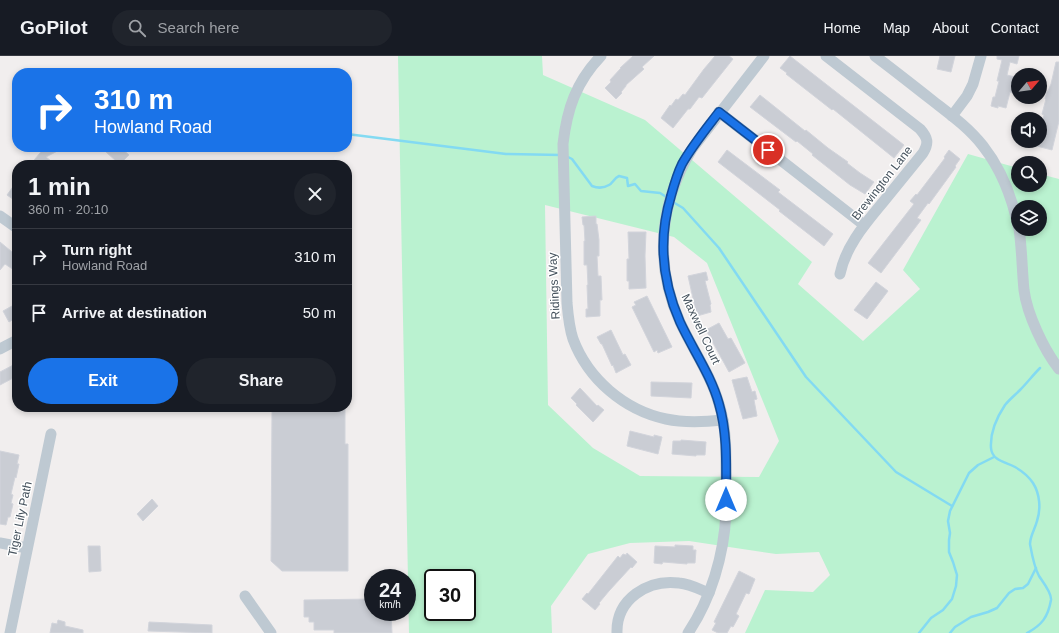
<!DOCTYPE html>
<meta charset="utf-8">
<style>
body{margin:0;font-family:Helvetica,sans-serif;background:#20242c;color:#f1f3f6;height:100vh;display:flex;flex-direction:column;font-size:15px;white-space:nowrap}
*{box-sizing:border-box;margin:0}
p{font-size:13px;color:#9ea1a6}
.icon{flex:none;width:22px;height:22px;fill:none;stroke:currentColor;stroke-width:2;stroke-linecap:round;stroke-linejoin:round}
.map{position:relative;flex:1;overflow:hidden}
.details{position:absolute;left:12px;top:104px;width:340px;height:252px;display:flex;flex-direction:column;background:#171b24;border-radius:16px;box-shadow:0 2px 6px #0003}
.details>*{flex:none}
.guide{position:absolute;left:12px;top:12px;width:340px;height:84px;border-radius:16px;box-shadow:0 2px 6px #0003;background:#1a73e8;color:#fff;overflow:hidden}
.needle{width:26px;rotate:61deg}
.fabs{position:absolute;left:1011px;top:12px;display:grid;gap:8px}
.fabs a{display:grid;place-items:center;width:36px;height:36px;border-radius:50%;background:#171b24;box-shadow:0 2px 6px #0003;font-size:20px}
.speed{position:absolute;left:364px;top:513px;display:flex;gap:8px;font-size:20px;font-weight:700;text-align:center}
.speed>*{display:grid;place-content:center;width:52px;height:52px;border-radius:50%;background:#171b24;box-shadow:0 2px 6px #0003;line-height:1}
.speed small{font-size:10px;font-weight:400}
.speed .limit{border:2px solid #111;border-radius:6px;background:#fff;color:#111}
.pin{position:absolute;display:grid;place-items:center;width:34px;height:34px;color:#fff;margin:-17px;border:2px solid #fff;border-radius:50%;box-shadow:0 1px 4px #0007}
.me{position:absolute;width:44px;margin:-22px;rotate:0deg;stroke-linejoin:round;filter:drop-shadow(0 0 3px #0008)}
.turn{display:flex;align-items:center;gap:14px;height:84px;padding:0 16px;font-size:18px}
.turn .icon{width:52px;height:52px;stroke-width:2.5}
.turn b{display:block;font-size:28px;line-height:34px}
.round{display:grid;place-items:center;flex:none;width:42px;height:42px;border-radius:21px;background:#20242c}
.overview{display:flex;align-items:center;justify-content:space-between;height:68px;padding:0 16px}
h1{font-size:24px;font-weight:800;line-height:30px}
.cta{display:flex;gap:8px;margin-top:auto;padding:8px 16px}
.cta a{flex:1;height:46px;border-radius:24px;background:#1a73e8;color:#fff;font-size:16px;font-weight:800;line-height:46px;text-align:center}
.cta a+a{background:#20242c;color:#f1f3f6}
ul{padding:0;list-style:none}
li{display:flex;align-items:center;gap:12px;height:56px;padding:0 16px;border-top:1px solid #363941}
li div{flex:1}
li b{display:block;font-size:15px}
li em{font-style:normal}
header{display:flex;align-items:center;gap:24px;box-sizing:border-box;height:56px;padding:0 20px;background:#171b24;border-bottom:1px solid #363941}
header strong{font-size:19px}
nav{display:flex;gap:22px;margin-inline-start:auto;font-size:14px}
.search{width:280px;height:36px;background:#20242c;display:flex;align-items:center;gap:10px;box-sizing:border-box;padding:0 14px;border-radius:22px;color:#9ea1a6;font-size:15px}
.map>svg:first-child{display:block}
.green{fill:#baf2d0;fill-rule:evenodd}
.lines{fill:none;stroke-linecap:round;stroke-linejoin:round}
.stream{stroke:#83daf2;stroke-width:2.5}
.building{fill:#cacdd4;stroke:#d2d4db}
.minor{stroke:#bec9d2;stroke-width:11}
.route-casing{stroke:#114b97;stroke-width:10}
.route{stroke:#1a73e8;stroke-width:7}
.labels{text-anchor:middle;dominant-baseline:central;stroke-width:3;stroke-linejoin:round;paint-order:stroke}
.street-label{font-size:12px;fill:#45525d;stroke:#fff}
</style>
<header>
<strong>GoPilot</strong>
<div class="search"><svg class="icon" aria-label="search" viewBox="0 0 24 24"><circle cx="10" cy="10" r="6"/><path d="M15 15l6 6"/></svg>Search here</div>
<nav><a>Home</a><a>Map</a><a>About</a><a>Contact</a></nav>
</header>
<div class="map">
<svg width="1059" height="577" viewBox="0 0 1059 577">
<rect width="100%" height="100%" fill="#f1eeee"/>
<path class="green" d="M398,0h144l1,19 102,45 167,142 -14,22 65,57 57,-52 -17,-19 65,-116 50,14v17h22v-11l19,5v454h-314l20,-43 48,2 17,-17 -11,-23 -43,2 -87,-13 -59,2 -42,11 -37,52 1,27h-143zM545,149l129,32 33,26 72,178 -20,36 -119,-1 -47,-28 -45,-43zM1018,151h22v22h-22zM433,522h34v34h-34z"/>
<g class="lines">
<g class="stream">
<path d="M347,78l159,20 55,1"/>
<path d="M566,100l6,3 20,27c5,2 12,2 17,-1 4,-2 5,-7 10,-9l8,2 1,8 7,-2 6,7 19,2 8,5"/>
<path d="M673,146l10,6 36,40 87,129 90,95 56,34"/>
<path d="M919,577l12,-15 12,-8 9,-11 4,-13 1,-11 -4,-13 -4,-10v-12l1,-7 -2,-12 2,-10 19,-38 9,-8 16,-8"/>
<path d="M950,577l5,-6 16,-10 17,-5 9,-4 12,-15 6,-4 8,-1 5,-4 8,-16"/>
<path d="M1027,577c15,-8 21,-16 24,-33 1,-7 -8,-18 -12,-24 -5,-9 -7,-21 -9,-32 0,-8 5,-15 7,-23 4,-12 3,-27 -4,-38 -4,-6 -11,-12 -18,-16 -9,-5 -23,-6 -24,-19 -1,-15 6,-31 14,-43 4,-5 10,-10 15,-15 7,-7 13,-15 20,-22"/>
</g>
</g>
<g class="building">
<path d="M633,0h21l-12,11 2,2 -18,16v1l-5,6 1,1 -6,6 -11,-11 6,-6 -1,-2 11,-12h-1z"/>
<path d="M715,0h14l4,3 -31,39 -3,-1 -9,12h-2l-15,19 -12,-10 9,-13 1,1 5,-7 2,1 5,-6 2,1 19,-26z"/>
<path d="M790,0l114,89 -10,13 -61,-49 -1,1 -46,-36 1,-1 -7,-5z"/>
<path d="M940,0h15l-4,16 -14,-3z"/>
<path d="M997,0h22l-2,8 -7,-2 -3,13 8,2 -1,8h1l-2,8 -3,-1 -4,16 -8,-2v2l-7,-2 2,-9h2l4,-16h-2l5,-21 -5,-1z"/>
<path d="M1056,6h3v59l-7,29 -27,-7 1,-2h14v-12l4,-14 -2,-1 4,-15h-1l2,-8h1l3,-7z"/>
<path d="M760,39l45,36 1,-1 22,18 20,14 -1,1 13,10 14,9 -9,12 -15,-9 -38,-30 1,-1 -16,-13 -1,1 -46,-35z"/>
<path d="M45,91h20l-19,10 5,4 -3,4h-18z"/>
<path d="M110,91h10l9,8 -8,8 -4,-3 -1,1 -10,-9z"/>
<path d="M727,94l53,40 -2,2 55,42 -9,12 -45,-35 1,-1 -62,-48z"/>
<path d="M949,94l11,9 -5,7 1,1 -27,37 -1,-1 -11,15 4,2 -40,53 -13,-10 46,-59 -4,-3 6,-7 1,1 19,-25 9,-12 -1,-1z"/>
<path d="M17,125v21l-10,-7z"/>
<path d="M596,160v8h1l2,16v16h-2l1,20h3l1,24h-2v16l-14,1v-8h2l-1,-24h1l-1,-20h-3v-24h1l-1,-16h-1l-1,-8z"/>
<path d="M628,176h18l-1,24 1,32 -17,1v-8h-2v-22h2z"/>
<path d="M0,186l17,14v16l-12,-8 -5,6z"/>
<path d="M706,216l2,8 -3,1 6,23 -1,1 1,7 -14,4 -9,-40z"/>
<path d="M876,226l12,9 -21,28 -13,-9z"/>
<path d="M647,240l25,51 -14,6 -1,-3 -3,2 -22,-45 4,-2 -2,-3z"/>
<path d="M12,250l1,2 4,-2v11l-8,5 -6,-11z"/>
<path d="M719,267l9,16 3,-1 14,25 -16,9 -23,-42z"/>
<path d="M611,274l12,25 2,-1 6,11 -15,8 -3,-8 -1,1 -10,-22h-1l-4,-7z"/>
<path d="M17,307v13l-17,9v-13z"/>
<path d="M747,321l5,15 3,-1 2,8 -3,1 3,16 -14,3 -11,-39z"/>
<path d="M651,326l41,1 -1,15 -40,-2z"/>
<path d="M580,332l17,18 1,-1 6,5 -11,12 -17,-17 1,-1 -6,-6z"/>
<path d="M272,351h73v37h3v127h-66l-11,-10z"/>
<path d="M630,375l24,6v-2l8,2 -4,17 -31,-8z"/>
<path d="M681,384l25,2 -1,13h-9v1l-24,-2 1,-13h8z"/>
<path d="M0,395l19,4 -2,9h2l-3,14 -1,-1 -4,17 2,1 -2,8 2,1 -3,13h-2l-2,8 -6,-1z"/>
<path d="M152,443l6,7 -15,15 -6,-7z"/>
<path d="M675,489l18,1v4h3l-1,13h-8v1l-24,-2 -1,2 -8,-1 1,-17 20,1z"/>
<path d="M88,490h12l1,25 -12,1z"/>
<path d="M627,497l10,9 -5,6 -1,-1 -22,24 -10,12 1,1 -5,6 -13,-11 5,-6 1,1 30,-38 2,2 3,-4 3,1z"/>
<path d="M739,515l16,8 -6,15 -3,-1 -10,21 3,2 -6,11 -2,-1 -4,7h-9l-6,-3 4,-7 -2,-1z"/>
<path d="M373,543v13h18l1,21h-58v-3h-20v-8h-5v-5h-5v-17z"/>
<path d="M58,564l7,2v4l18,4v3h-33l2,-10 5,1z"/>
<path d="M149,566l63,3v8l-64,-2z"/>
</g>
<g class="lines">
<g class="minor">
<path d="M601,0c-25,26 -34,53 -38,88l4,159c1,12 2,24 6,36 15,40 51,71 93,80 18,4 38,3 57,1"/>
<path d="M826,0l94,73c8,9 9,14 3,24 -13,16 -26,32 -39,48 -18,22 -38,44 -44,73"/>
<path d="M875,0c20,15 39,30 58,45 18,14 36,27 50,45 18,23 29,51 35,80"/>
<path d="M719,56l145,113"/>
<path d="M952,60l15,-20 6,-12 8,-28"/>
<path d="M0,160l17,12"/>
<path d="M1019,173c3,20 3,41 5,61 3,24 20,60 35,79"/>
<path d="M0,293l17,-9"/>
<path d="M0,487l27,5"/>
<path d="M245,540l26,37"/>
<path d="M10,577l41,-199"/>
<path d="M617,577c-1,-34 31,-54 62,-50 11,1 20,6 30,10"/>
<path d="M688,577c23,-34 36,-78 38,-120 1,-14 0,-28 0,-42 0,-23 0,-45 -7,-67 -8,-29 -26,-54 -39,-82 -26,-58 -21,-118 12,-173l72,-93"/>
</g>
</g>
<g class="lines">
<defs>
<path id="route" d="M726,444c0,-31 2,-65 -7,-96 -8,-29 -26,-54 -39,-82 -18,-41 -22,-83 -9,-126 3,-11 6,-22 11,-32 10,-18 24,-35 37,-52l49,38"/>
</defs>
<use href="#route" class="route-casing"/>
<use href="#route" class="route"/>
</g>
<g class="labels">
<g class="street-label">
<text transform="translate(882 127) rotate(-52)">Brewington Lane</text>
<text transform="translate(554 230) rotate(-93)">Ridings Way</text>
<text transform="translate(701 273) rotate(65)">Maxwell Court</text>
<text transform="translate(20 463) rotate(-78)">Tiger Lily Path</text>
</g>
</g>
</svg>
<div class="fabs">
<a><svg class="needle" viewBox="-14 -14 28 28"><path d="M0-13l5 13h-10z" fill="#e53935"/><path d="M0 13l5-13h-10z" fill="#9ea1a6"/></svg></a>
<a><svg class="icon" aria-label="sound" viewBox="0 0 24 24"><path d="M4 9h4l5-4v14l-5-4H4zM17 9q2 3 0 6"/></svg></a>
<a><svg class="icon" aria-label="search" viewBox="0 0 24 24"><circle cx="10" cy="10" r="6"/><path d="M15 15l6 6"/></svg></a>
<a><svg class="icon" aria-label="layers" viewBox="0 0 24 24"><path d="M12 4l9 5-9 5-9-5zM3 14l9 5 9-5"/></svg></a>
</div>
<div class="speed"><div>24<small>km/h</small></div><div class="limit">30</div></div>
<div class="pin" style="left:768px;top:94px;background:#d93025"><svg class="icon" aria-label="arrive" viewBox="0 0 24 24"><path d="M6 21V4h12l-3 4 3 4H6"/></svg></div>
<svg class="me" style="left:726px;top:444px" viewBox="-20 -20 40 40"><circle r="19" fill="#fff"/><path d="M0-13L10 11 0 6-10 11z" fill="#1a73e8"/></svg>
<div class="guide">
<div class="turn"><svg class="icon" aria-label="right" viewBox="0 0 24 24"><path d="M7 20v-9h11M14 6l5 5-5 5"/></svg><div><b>310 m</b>Howland Road</div></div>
</div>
<section class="details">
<div class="overview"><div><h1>1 min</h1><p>360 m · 20:10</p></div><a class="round"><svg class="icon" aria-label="close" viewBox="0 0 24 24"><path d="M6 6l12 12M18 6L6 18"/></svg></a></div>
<ul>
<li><svg class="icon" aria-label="right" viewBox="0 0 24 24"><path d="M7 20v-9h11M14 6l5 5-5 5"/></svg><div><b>Turn right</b><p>Howland Road</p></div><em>310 m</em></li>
<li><svg class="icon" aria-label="arrive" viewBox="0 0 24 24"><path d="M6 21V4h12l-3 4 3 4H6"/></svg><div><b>Arrive at destination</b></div><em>50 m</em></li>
</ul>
<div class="cta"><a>Exit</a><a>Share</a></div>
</section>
</div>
